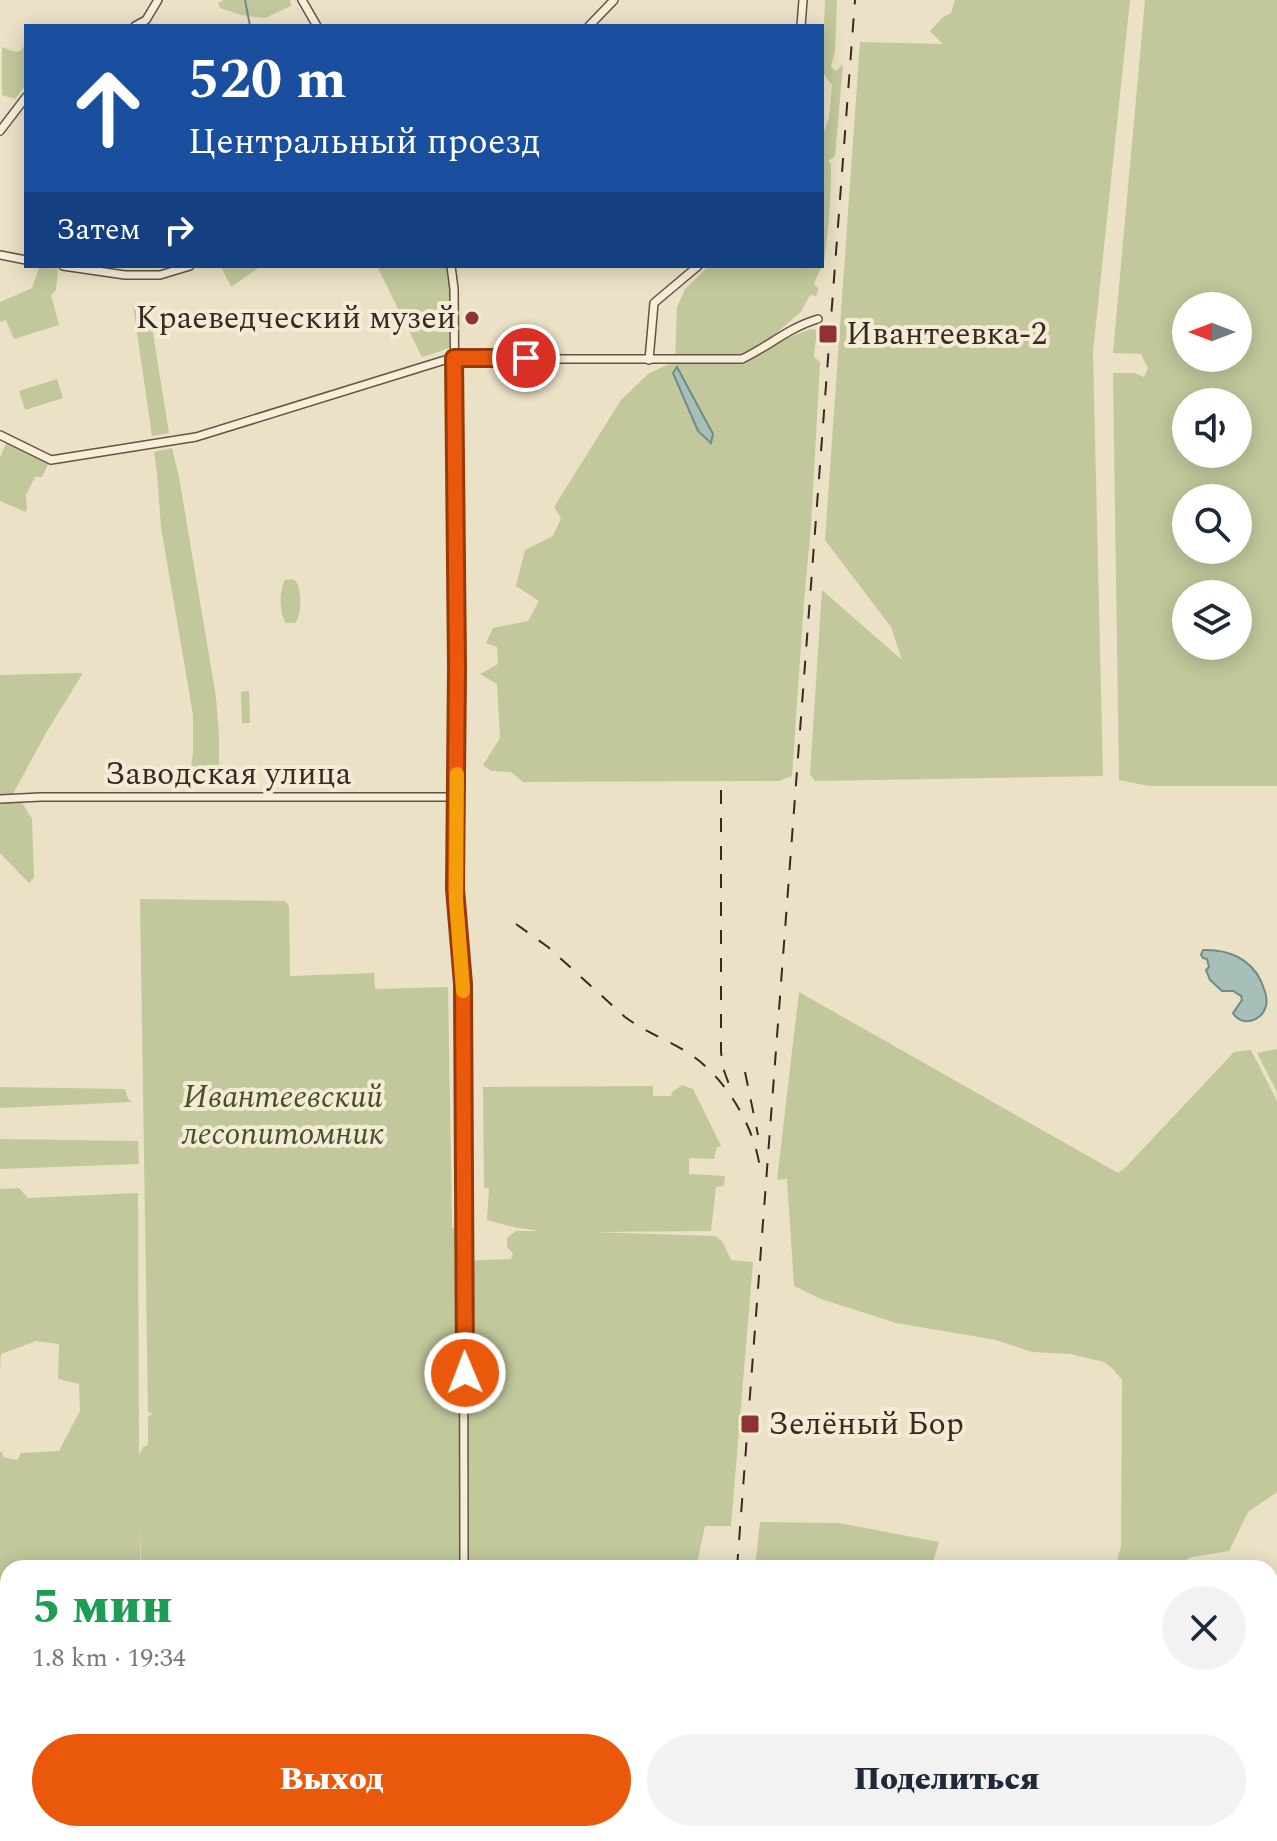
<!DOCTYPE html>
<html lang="ru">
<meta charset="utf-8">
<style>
body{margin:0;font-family:Spectral,serif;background:#f2f2f3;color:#1f2937;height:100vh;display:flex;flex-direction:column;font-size:30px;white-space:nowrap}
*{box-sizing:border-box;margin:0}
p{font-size:26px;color:#747a83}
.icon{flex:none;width:44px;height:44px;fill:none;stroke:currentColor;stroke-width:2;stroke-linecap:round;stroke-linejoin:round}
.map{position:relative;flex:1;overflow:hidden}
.drawer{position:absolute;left:0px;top:1560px;width:1278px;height:282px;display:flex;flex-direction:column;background:#fff;border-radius:24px 24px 0 0;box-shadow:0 4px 20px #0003}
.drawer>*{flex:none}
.hud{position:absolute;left:24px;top:24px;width:800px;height:244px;border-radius:0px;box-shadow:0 4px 20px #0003;background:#1a4fa0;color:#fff;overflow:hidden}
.needle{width:52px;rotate:270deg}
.tools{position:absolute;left:1172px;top:292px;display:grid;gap:16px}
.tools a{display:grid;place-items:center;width:80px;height:80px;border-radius:50%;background:#fff;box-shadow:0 4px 20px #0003;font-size:40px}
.pin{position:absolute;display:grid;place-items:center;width:68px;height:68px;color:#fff;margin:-34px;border:4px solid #fff;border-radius:50%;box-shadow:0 2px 8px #0007}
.me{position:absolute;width:88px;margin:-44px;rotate:359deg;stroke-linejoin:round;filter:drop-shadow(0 0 6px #0008)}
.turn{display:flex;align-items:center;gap:28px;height:168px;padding:0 32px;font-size:36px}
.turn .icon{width:104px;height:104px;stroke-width:2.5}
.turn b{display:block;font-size:56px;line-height:68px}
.then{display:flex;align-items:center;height:76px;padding:0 32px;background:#0003;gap:16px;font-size:30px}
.round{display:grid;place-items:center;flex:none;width:84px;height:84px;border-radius:42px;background:#f2f2f3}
.summary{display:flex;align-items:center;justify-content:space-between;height:136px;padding:0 32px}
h1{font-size:48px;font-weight:800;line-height:60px;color:#1e9e55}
.primary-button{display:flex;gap:16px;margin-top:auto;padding:16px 32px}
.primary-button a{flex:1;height:92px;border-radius:48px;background:#ea580c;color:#fff;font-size:32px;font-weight:800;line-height:92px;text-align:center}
.primary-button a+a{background:#f2f2f3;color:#1f2937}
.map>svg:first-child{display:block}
.green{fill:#c2c89b;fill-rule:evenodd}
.water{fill:#a7bfb8;stroke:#6f8d86;stroke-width:2}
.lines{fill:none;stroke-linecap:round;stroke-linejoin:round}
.stream{stroke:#6f8d86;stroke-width:2}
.secondary-casing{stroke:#675440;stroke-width:10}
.secondary{stroke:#f6eed9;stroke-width:7}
.rail{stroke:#362b20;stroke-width:2;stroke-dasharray:14 14;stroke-linecap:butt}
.route-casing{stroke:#983908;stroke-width:20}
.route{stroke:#ea580c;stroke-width:14}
.slow{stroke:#f59e0b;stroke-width:14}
.poi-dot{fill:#8f3332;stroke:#f3ebd5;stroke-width:3}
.labels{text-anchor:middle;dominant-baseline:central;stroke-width:8;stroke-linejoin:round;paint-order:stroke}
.poi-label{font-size:32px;fill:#362b20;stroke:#f3ebd5;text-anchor:start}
.street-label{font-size:32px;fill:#362b20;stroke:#f3ebd5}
.park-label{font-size:32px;font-style:italic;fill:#465128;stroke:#f3ebd5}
</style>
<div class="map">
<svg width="1277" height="1841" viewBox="0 0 1277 1841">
<rect width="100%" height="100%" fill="#ebe1c6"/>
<g class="green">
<path d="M224,0h66l1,6 -26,12 -24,-3 -21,-7 -2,-5z"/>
<path d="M825,0h12l-2,51 -4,15 4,5 8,-6 -8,91 -7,5 3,3c0,32 -2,65 -7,97 -2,8 -8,15 -10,23l5,5 -3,7 -6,-1 -9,17 -26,22 -2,4 4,4 34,-13 6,1 -3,27 6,5 -9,165 -7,74 -12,175 -13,5 -256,1 -12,-10 -20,-1 -8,-6 17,-27 -3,-54 -17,-10 18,-10 -1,-17 -11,-4 7,-15 35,-7 11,-20 -23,-15 9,-36 28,-14 8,-18 -7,-11 67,-107 27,-26 27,-13 2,-54 8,-18 24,-23h113v-129l7,-19 3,-33 -10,-13z"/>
<path d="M955,0h175l-37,352 10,424 -288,5 -5,-7 12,-184 80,70 -11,-33 -66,-87 35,-498 83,2 -13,-13 13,-14 8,-4z"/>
<path d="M1145,0h132v786h-128l-30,-6 -6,-407h21l10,4 4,-9 -7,-14 -28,-1zM1186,306h52v52h-52zM1186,402h52v52h-52zM1186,498h52v52h-52zM1186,594h52v52h-52z"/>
<path d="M24,46h2v38l-11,15 -13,-4v-48l13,5 6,-1z"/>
<path d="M48,266l10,3 -2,21 -5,5 8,30 -45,14 -8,-19 -6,2v-20l32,-14 7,-20z"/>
<path d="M221,266h40l-30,21z"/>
<path d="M377,266h70l2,7 1,75 -28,9z"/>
<path d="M133,305l16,4 20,124 -17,3z"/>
<path d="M57,379l6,19 -38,12 -6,-19z"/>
<path d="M7,441l42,21 -7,15h-7l-9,18 1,13 -1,4 -26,-11v-43z"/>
<path d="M172,448l7,29 37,220 3,39v42h-8l-1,-7 -20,1 3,-18v-39l-32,-188 -4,-54 -3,-21z"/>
<path d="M291,579l5,2c6,10 6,33 -1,42h-9c-7,-10 -7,-33 -1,-43z"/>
<path d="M83,673l-37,60 -33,61h-13v-119z"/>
<path d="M249,691l1,32h-8l-1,-31z"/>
<path d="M21,801l11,18 2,59 -5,5 -29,-30v-51z"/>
<path d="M140,899l145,2 4,5 1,70 84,-3 1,16 73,-2 4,241 7,1v32l52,-2 2,-6 -6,-6v-9l9,-7h25l-24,-3 -30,-8 2,-32h-5l-1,-101 170,-1v10h18l1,-4 10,-7 11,4 28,57 -4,1 -3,12 -25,-1v16l36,2 -1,10 -8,1 -5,44 -119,1 123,4 7,5 9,19 22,2 -22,264h-26l-9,42h-555l-1,-42v42h-132v21l-8,-4v-133h2l1,5 14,3 4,-7 38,-2 21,-40 -1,-27 -21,-5 1,-35 -23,-3 -35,13 -1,17v-182l19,-1 9,10 110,-5 1,262 4,-8 5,-2v-28l5,-4 -5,-1z"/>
<path d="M799,992l319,181 7,-5 109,-116 17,-2 26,51v391l-29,20 -19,39 -37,6 -23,11h-54l6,-22 1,-166 -10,-12 -8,-6 -34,-8 -38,-2 -36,-12 -100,-17 -75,-24 -27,-13 -7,-107 -10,1z"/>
<path d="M1277,1049v43l-20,-39z"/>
<path d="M0,1087l125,2 3,10 4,3 -132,6z"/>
<path d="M0,1139l138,2 1,23 -139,5z"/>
<path d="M760,1522l79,1 100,19 -8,26h-176z"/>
<path d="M1277,1708v74l-7,17v-87z"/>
<path d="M1270,1826l3,15h-89l2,-7h84z"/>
<path d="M118,1834h593l-1,7h-596z"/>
</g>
<g class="water">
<path d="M677,367l36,67 -2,9 -13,-12 -25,-58z"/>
<path d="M1203,950c24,-1 47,8 58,31 3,8 7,16 5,25 -4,16 -25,21 -33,7l9,-13 -1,-4 -8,-5h-11l-12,-11 -4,-10 3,-3 -2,-8 -4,-1 -2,-3z"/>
</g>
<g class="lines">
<path class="stream" d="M245,0l5,26"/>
<defs>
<g id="secondary">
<path d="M302,0l15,26"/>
<path d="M135,26l11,-6 12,-20"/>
<path d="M589,26l25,-26"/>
<path d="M801,26l2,-26"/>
<path d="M0,131l26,-34"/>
<path d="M0,255l26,5"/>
<path d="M63,266l62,9h35l30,-9"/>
<path d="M451,266l3,23 3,379 -2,221 2,36 6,59 1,584"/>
<path d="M649,360l5,-57 44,-37"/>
<path d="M0,435l51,25 145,-23 252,-78h294c27,-13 48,-32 76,-40"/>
<path d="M0,799l41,-2h416"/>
<path d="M112,1841l5,-7"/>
</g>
</defs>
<use href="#secondary" class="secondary-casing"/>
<use href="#secondary" class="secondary"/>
<g class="rail">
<path d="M721,790v262l2,16 7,19"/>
<path d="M516,924l32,23 77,70c19,14 40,22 60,34 38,22 70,75 75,118"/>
<path d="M745,1072l13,63"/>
<path d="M737,1568l118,-1568"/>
<path d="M716,1841l1,-7"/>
</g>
</g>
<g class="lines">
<defs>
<path id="route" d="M465,1373l-2,-389 -8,-95 2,-221 -3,-310h72"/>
</defs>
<use href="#route" class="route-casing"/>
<use href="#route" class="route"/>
<path class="slow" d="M457,774l-1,126 7,91"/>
</g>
<g class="poi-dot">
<circle cx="472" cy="318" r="8"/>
<rect x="818" y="324" width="20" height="20" rx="4"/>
<rect x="740" y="1414" width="20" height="20" rx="4"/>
</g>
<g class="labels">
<g class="poi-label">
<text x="456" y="318" text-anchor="end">Краеведческий музей</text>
<text x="846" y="334">Ивантеевка-2</text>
<text x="768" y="1424">Зелёный Бор</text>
</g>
<g class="street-label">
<text x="228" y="774">Заводская улица</text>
</g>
<g class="park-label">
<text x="283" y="1097">Ивантеевский<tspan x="283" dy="37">лесопитомник</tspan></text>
</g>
</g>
</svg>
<div class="tools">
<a><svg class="needle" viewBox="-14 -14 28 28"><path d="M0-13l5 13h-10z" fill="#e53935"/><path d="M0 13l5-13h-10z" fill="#747a83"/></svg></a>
<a><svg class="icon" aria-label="sound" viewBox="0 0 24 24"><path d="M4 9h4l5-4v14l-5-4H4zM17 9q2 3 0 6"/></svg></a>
<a><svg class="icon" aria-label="search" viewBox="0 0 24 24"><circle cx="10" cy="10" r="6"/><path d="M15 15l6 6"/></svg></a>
<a><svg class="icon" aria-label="layers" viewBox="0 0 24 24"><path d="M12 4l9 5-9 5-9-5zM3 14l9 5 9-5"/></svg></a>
</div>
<div class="pin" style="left:526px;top:358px;background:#d93025"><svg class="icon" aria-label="arrive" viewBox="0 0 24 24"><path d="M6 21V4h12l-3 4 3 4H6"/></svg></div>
<svg class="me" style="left:465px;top:1373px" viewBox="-20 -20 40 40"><circle r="17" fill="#ea580c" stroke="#fff" stroke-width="3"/><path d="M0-11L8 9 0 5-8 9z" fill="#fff"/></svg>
<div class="hud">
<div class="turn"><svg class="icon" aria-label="ahead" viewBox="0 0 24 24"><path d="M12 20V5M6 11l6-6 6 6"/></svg><div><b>520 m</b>Центральный проезд</div></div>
<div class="then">Затем<svg class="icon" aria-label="right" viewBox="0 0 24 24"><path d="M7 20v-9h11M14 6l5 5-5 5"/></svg></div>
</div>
<section class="drawer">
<div class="summary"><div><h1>5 мин</h1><p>1.8 km · 19:34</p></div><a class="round"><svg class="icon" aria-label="close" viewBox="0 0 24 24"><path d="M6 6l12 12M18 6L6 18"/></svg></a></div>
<div class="primary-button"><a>Выход</a><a>Поделиться</a></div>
</section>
</div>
